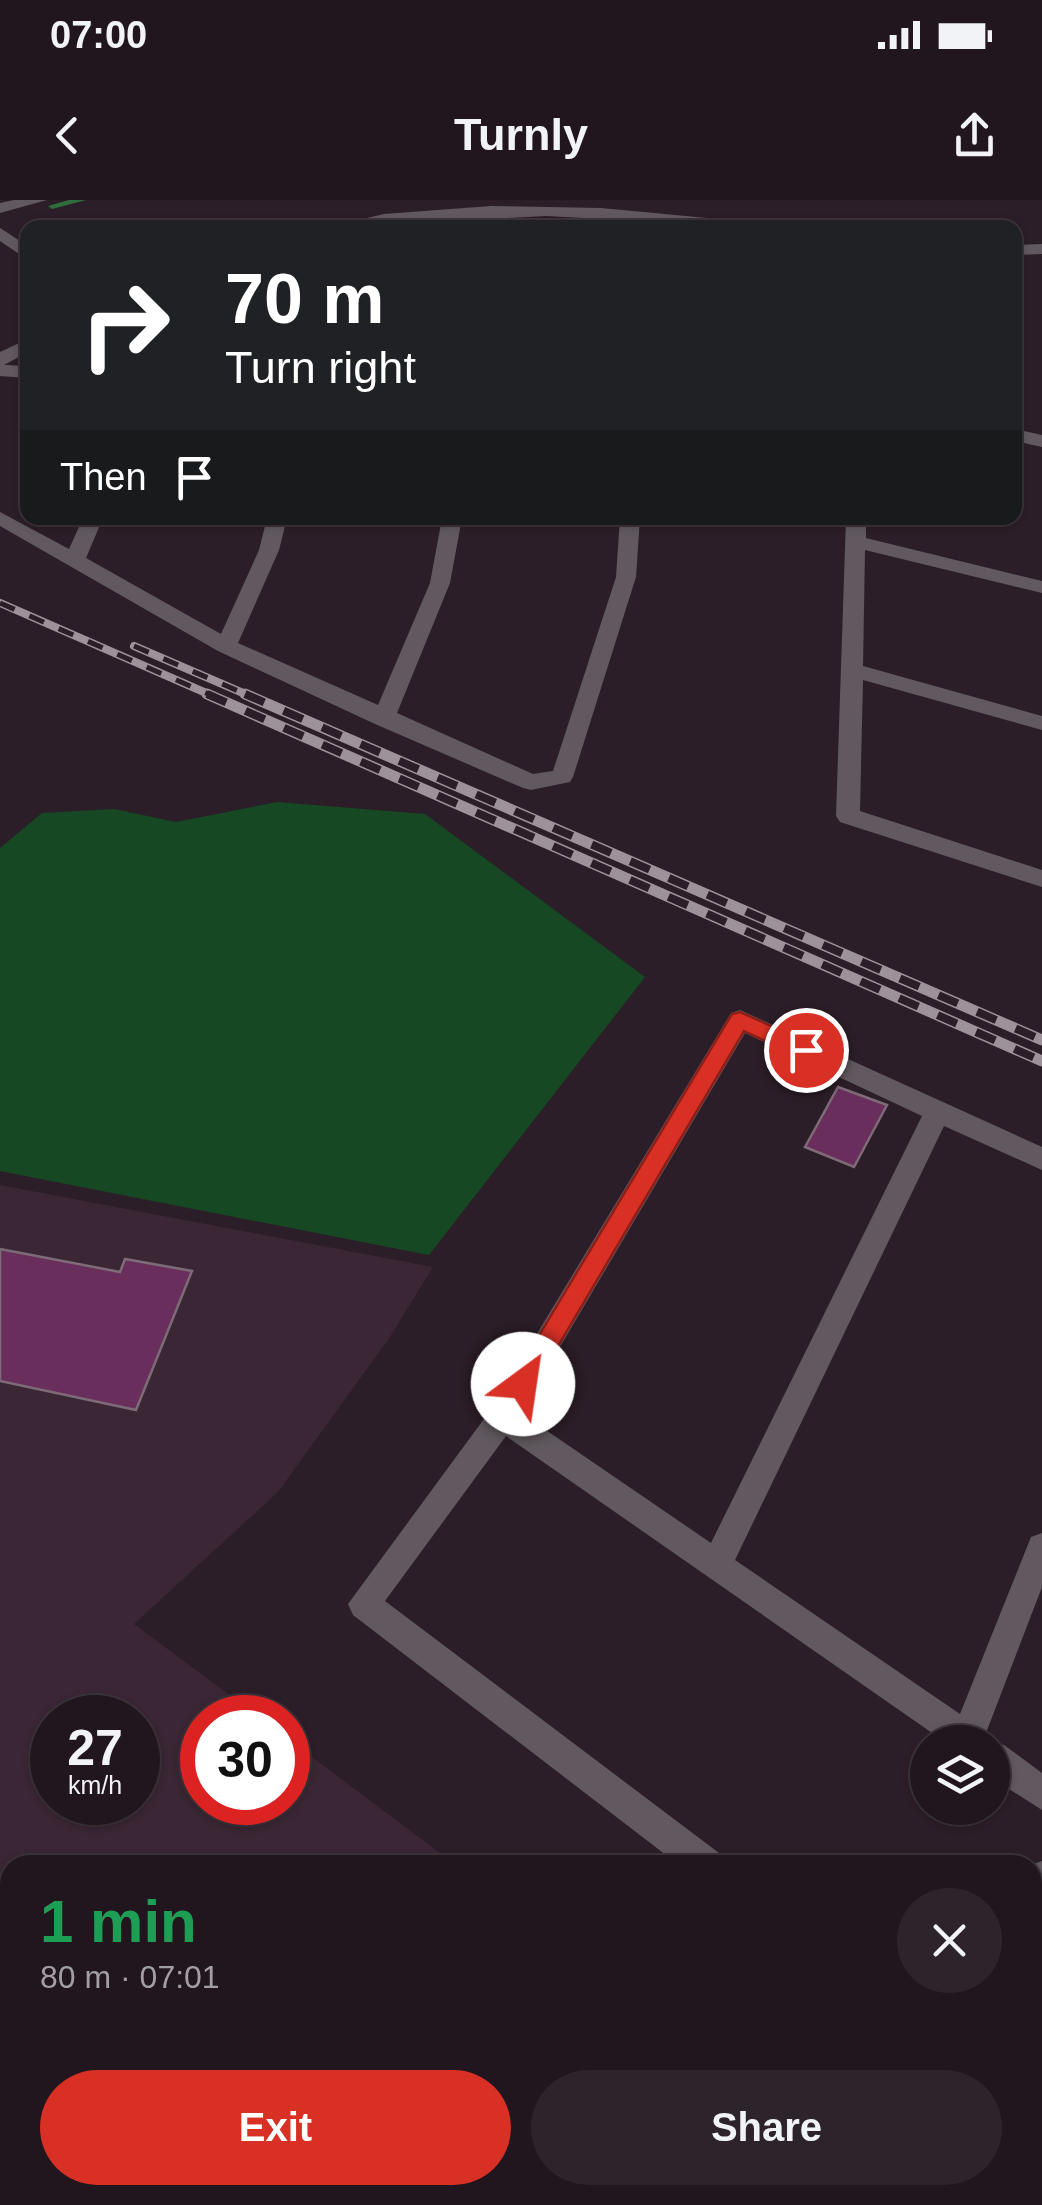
<!DOCTYPE html>
<meta charset="utf-8">
<style>
body{margin:0;font-family:Helvetica,sans-serif;background:#2d232b;color:#f1f3f6;height:100vh;display:flex;flex-direction:column;font-size:38px;white-space:nowrap}
*{box-sizing:border-box;margin:0}
p{font-size:32px;color:#a29fa4}
.icon{flex:none;width:55px;height:55px;fill:none;stroke:currentColor;stroke-width:2;stroke-linecap:round;stroke-linejoin:round}
.map{position:relative;flex:1;overflow:hidden}
.drawer{position:absolute;left:0px;top:1655px;width:1042px;height:350px;display:flex;flex-direction:column;background:#21161e;border-radius:30px 30px 0 0;box-shadow:0 2px 8px #0004,0 0 0 2px #3e353c}
.drawer>*{flex:none}
.banner{position:absolute;left:20px;top:20px;width:1002px;height:305px;border-radius:20px;box-shadow:0 2px 8px #0004,0 0 0 2px #3e353c;background:#202124;color:#fff;overflow:hidden}
.fabs{position:absolute;left:910px;top:1525px;display:grid;gap:20px}
.fabs a{display:grid;place-items:center;width:100px;height:100px;border-radius:50%;background:#21161e;box-shadow:0 2px 8px #0004,0 0 0 2px #3e353c;font-size:50px}
.speed{position:absolute;left:30px;top:1495px;display:flex;gap:20px;font-size:50px;font-weight:700;text-align:center}
.speed>*{display:grid;place-content:center;width:130px;height:130px;border-radius:50%;background:#21161e;box-shadow:0 2px 8px #0004,0 0 0 2px #3e353c;line-height:1}
.speed small{font-size:25px;font-weight:400}
.speed .limit{border:15px solid #d22;background:#fff;color:#111}
.pin{position:absolute;display:grid;place-items:center;width:85px;height:85px;color:#fff;margin:-42px;border:5px solid #fff;border-radius:50%;box-shadow:0 2px 10px #0007}
.me{position:absolute;width:110px;margin:-55px;rotate:31deg;stroke-linejoin:round;filter:drop-shadow(0 0 8px #0008)}
.turn{display:flex;align-items:center;gap:35px;height:210px;padding:0 40px;font-size:45px}
.turn .icon{width:130px;height:130px;stroke-width:2.5}
.turn b{display:block;font-size:70px;line-height:85px}
.then{display:flex;align-items:center;height:95px;padding:0 40px;background:#0003;gap:20px;font-size:38px}
.round{display:grid;place-items:center;flex:none;width:105px;height:105px;border-radius:52px;background:#2d232b}
.headline{display:flex;align-items:center;justify-content:space-between;height:170px;padding:0 40px}
h1{font-size:60px;font-weight:700;line-height:75px;color:#1e9e55}
.primary-button{display:flex;gap:20px;margin-top:auto;padding:20px 40px}
.primary-button a{flex:1;height:115px;border-radius:60px;background:#d93025;color:#fff;font-size:40px;font-weight:700;line-height:115px;text-align:center}
.primary-button a+a{background:#2d232b;color:#f1f3f6}
.status{display:flex;justify-content:space-between;align-items:center;height:70px;padding:0 50px;background:#21161e;direction:ltr}
.status svg{height:28px;fill:currentColor}
header{display:flex;justify-content:space-between;align-items:center;height:130px;padding:0 40px;background:#21161e;font-size:45px;font-weight:700}
.map>svg:first-child{display:block}
.built{fill:#3a2634;fill-rule:evenodd}
.green{fill:#164823}
.lines{fill:none;stroke-linecap:round;stroke-linejoin:round}
.stream{fill:#2d6e3c;fill-rule:evenodd}
.building{fill:#692e5b;stroke:#7d6b77;stroke-width:2.5}
.minor{fill:#61595f;fill-rule:evenodd}
.rail-far1-casing{stroke:#9e929a;stroke-width:8}
.rail-casing{stroke:#9e929a;stroke-width:11}
.rail-far1{stroke:#2c1e28;stroke-width:5;stroke-dasharray:16;stroke-linecap:butt}
.rail{stroke:#2c1e28;stroke-width:8;stroke-dasharray:21;stroke-linecap:butt}
.route{fill:#d93025;stroke:#8d1f18;stroke-width:2.5}
</style>
<div class="status"><b>07:00</b><svg viewBox="0 0 49 12"><path d="M0 12V9h3v3zM5 12V6h3v6zM10 12V3h3v9zM15 12V0h3v12zM26 1h20v11H26zM47 4h2v5h-2z"/></svg></div>
<header><svg class="icon" aria-label="back" viewBox="0 0 24 24"><path d="M15 5l-7 7 7 7"/></svg>Turnly<svg class="icon" aria-label="share" viewBox="0 0 24 24"><path d="M12 15V3M7 8l5-5 5 5M5 13v7h14v-7"/></svg></header>
<div class="map">
<svg width="1042" height="2005" viewBox="0 0 1042 2005">
<rect width="100%" height="100%" fill="#2c1e28"/>
<path class="built" d="M0,985l433,82 -43,70 -112,155 -144,132 125,93 -57,1v84h86v-63l168,126h-446v330h785l-7,10h-788zM52,1518h86v84h-86z"/>
<path class="green" d="M277,602l148,12 220,163 -216,278 -429,-84v-323l42,-35 72,-4 62,13z"/>
<g class="lines">
<path class="stream" d="M69,0h17l-34,9 -4,-3z"/>
</g>
<g class="building">
<path d="M838,887l49,18 -33,62 -49,-20z"/>
<path d="M0,1049l120,23 5,-13 67,12 -56,139 -136,-29z"/>
</g>
<g class="lines">
<g class="minor">
<path d="M14,0h33l-47,13v-10z"/>
<path d="M491,6l110,2 159,15 8,5 -222,-12 -221,12 59,-14z"/>
<path d="M0,28l28,18v14l-28,-19z"/>
<path d="M1042,44v10l-27,1v-10z"/>
<path d="M28,139v13l-24,13 24,1v12l-28,-2v-24z"/>
<path d="M1015,229l27,6v12l-27,-6z"/>
<path d="M0,312l69,37 14,-31h20l-17,40 135,76 38,-84 8,-32h20l-8,32 -41,93 140,62 52,-122 12,-65h20l-12,65 -53,130 136,61 20,-3 63,-194 4,-59h20l-4,59 -63,200 -3,5 -39,8 -8,-2 -148,-64 -157,-73 -218,-125z"/>
<path d="M846,318h20v20l176,43v12l-177,-43 -2,116 179,50v14l-179,-50 -3,131 182,59v17l-202,-65 -4,-6z"/>
<path d="M740,810l302,137v23l-98,-44 -209,434 225,154 71,-177 11,-4v54l-56,146 3,9 15,3 38,28v37l-50,-32v-36h-47l-439,-306 -121,165 334,252 5,12h-45l-326,-250 -5,-11 144,-196 239,-395zM745,833l177,83 -211,427 -190,-130z"/>
<path d="M1042,1661v45l-10,4 -1,-45z"/>
<path d="M809,1995h41l-4,10h-41z"/>
</g>
<defs>
<g id="rail-far1">
<path d="M0,403l213,93"/>
<path d="M134,446l116,50"/>
</g>
<g id="rail">
<path d="M207,494l835,367"/>
<path d="M245,494l797,346"/>
</g>
</defs>
<use href="#rail-far1" class="rail-far1-casing"/>
<use href="#rail" class="rail-casing"/>
<use href="#rail-far1" class="rail-far1"/>
<use href="#rail" class="rail"/>
</g>
<path class="route" d="M740,812l74,33 3,5 -3,6h-16l-54,-25 -213,361 -8,3 -9,-3 -3,-8 3,-7 218,-363z"/>
</svg>
<div class="fabs">
<a><svg class="icon" aria-label="layers" viewBox="0 0 24 24"><path d="M12 4l9 5-9 5-9-5zM3 14l9 5 9-5"/></svg></a>
</div>
<div class="speed"><div>27<small>km/h</small></div><div class="limit">30</div></div>
<div class="pin" style="left:806px;top:850px;background:#d93025"><svg class="icon" aria-label="arrive" viewBox="0 0 24 24"><path d="M6 21V4h12l-3 4 3 4H6"/></svg></div>
<svg class="me" style="left:523px;top:1184px" viewBox="-20 -20 40 40"><circle r="19" fill="#fff"/><path d="M0-13L10 11 0 6-10 11z" fill="#d93025"/></svg>
<div class="banner">
<div class="turn"><svg class="icon" aria-label="right" viewBox="0 0 24 24"><path d="M7 20v-9h11M14 6l5 5-5 5"/></svg><div><b>70 m</b>Turn right</div></div>
<div class="then">Then<svg class="icon" aria-label="arrive" viewBox="0 0 24 24"><path d="M6 21V4h12l-3 4 3 4H6"/></svg></div>
</div>
<section class="drawer">
<div class="headline"><div><h1>1 min</h1><p>80 m · 07:01</p></div><a class="round"><svg class="icon" aria-label="close" viewBox="0 0 24 24"><path d="M6 6l12 12M18 6L6 18"/></svg></a></div>
<div class="primary-button"><a>Exit</a><a>Share</a></div>
</section>
</div>
